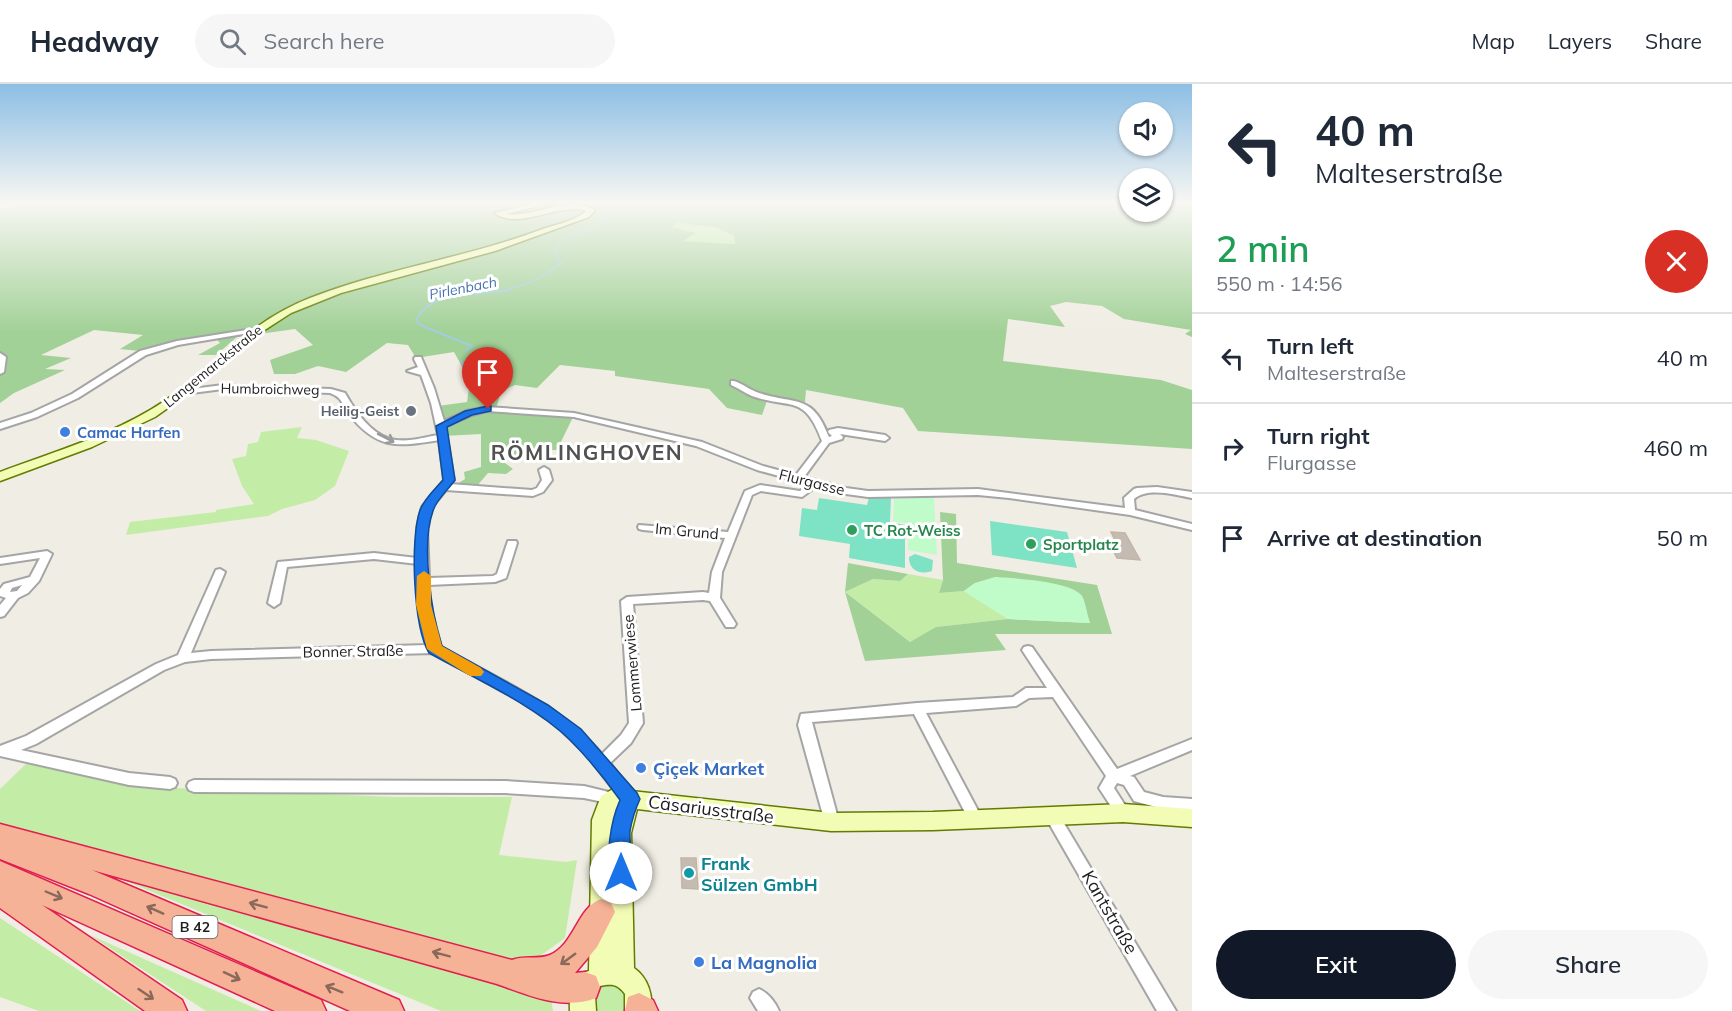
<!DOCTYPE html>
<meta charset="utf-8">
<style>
body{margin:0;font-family:Mulish,sans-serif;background:#f6f6f7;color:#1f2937;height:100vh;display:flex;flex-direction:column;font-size:22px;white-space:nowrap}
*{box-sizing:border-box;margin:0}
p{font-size:20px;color:#747a83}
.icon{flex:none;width:33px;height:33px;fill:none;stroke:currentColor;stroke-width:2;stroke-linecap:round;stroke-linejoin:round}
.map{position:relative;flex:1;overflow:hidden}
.panel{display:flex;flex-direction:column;background:#fff;width:540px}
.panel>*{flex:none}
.hud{background:#fff;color:#1f2937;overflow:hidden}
.controls{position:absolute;left:1119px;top:18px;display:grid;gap:12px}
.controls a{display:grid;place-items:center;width:54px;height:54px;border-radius:50%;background:#fff;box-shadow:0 2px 4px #0004;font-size:30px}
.pin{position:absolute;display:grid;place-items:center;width:51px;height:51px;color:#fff;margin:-62px -26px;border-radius:50% 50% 50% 0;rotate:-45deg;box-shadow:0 0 6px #0007}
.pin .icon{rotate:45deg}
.me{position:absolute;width:66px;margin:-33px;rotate:0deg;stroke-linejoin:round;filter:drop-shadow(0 0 4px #0008)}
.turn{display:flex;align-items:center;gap:21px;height:126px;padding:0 24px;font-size:27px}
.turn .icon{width:78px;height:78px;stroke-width:2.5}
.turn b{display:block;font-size:42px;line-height:51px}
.round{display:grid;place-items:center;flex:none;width:63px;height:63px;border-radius:32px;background:#f6f6f7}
.head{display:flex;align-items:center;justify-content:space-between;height:102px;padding:0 24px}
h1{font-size:36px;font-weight:600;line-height:45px;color:#1e9e55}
.button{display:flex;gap:12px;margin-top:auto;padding:12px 24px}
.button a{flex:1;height:69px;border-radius:36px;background:#111827;color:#fff;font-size:24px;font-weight:600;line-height:69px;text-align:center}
.button a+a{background:#f6f6f7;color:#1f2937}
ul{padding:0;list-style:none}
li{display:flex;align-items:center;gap:18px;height:90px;padding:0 24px;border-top:2px solid #e0e1e3}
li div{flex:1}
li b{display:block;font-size:22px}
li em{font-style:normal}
header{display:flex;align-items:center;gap:36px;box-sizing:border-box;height:84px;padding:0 30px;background:#fff;border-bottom:2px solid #e0e1e3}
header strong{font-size:28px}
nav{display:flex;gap:33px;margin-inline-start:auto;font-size:21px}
.search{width:420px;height:54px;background:#f6f6f7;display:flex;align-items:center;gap:15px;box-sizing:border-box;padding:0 21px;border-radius:33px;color:#747a83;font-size:22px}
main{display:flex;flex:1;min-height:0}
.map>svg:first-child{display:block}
.grass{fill:#c3eca7}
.forest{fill:#a2d197;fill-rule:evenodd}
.park{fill:#bffcc9}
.pitch{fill:#7ee2c5}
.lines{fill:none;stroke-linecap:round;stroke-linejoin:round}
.stream-far1{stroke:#a2ccdf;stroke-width:1.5}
.stream{stroke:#a2ccdf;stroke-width:2}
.building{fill:#c4bcb3;stroke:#c2b5a5;stroke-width:1.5}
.minor-casing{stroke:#a5a5a5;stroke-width:4}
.secondary-casing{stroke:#627b00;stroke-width:3}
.trunk-casing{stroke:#e21c4e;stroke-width:3}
.minor{fill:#fff;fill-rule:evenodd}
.secondary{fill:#f2fcb5;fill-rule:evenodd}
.trunk{fill:#f5b296;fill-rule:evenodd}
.oneway{stroke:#9a9a9a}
.oneway2{stroke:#8a685a}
.route{fill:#1a73e8;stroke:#114b97;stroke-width:1.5}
.slow{fill:#f59e0b}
.worship-dot{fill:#6b7280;stroke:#fff;stroke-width:2}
.shop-dot{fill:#3f7fe0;stroke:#fff;stroke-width:2}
.leisure-dot{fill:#2e9e5b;stroke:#fff;stroke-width:2}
.culture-dot{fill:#0f9aa8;stroke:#fff;stroke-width:2}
.labels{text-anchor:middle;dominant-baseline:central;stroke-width:6;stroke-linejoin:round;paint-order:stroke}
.far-water-label{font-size:14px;font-style:italic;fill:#4672b2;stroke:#fff}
.far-street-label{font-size:14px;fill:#1e1e1e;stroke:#fff}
.far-worship-label{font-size:14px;font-weight:bold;fill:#5b616d;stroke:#fff;text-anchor:end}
.shield{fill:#fff;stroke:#626262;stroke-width:1.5}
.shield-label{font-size:14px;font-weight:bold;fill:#1e1e1e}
.shop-label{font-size:15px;font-weight:bold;fill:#366cbe;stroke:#fff;text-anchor:start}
.street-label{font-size:15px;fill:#1e1e1e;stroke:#fff}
.leisure-label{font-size:15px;font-weight:bold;fill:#27864d;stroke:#fff;text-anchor:start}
.near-shop-label{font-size:18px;font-weight:bold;fill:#366cbe;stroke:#fff;text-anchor:start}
.near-street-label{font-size:18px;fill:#1e1e1e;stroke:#fff}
.near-culture-label{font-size:18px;font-weight:bold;fill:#0d838f;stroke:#fff;text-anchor:start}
.district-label{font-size:21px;font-weight:bold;letter-spacing:1.5px;fill:#515151;stroke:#fff}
</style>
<header>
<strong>Headway</strong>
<div class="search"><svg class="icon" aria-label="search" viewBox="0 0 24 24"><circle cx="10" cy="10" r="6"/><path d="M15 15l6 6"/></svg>Search here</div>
<nav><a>Map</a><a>Layers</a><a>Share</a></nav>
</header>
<main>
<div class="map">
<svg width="1192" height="927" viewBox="0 0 1192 927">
<rect width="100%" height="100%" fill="#f0ede4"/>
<g class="grass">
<path d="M677,139l39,4 18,9 1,8 -54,-3 14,-8 -25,-6z"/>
<path d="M302,343l-5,11 19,2 33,11 -14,35 -20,14 -33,9 -14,7 -142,19 4,-13 86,-10v-2l38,-6 -12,-18 -10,-27 14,-3 2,-12 10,-2 3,-10z"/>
<path d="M908,490l35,6 -4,13 25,-2 44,28 -71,8 -27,15 -65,-50 28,-13 27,2z"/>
<path d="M28,678l52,12 96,14 219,9h117l-13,58 67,7 11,-2 -12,78 -35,25 -438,-111 -92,-28v-35z"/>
<path d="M111,791l440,123 2,13h-112z"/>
<path d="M0,834l140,93h-101l-39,-14z"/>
<path d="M90,851l171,76h-55z"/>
<path d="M607,898l17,5 4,24h-34l-1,-17z"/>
</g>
<g class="forest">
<path d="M25,118h681l19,2 8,-2h396l1,10h32l1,-10h29v135l-7,-3 6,-4 -67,-11 -22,-13 -36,-4 -16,4 15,21 -57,-8 -5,42 158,19 31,10v59l-274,-18 -15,-23 -97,-18 -1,12 -36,-7 -7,20 -35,-7 -18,-19 -94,-13v-5l-55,-6 -23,23 -22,-3 -14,6 -5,18 78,6 -17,35h-30l-22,13 8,6 -7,5 -18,-1 -11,13 -20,-2 8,-5 -1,-7 17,-5v-33l-38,2 -5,-30 29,-4 3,-21 -16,-29 -38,6 -8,-13 -21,-2 -41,29 -28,-6 -23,8h-21l-4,-14 43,-15 -18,-16 -58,8 -21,18h-18l22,-12 -8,-8 -72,16 -20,-2 23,-14 -49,-5 -53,25 30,3 -26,11 20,1 -51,23 -14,10v-193zM677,139l39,4 18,9 1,8 -52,-3 13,-8 -25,-6z"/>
<path d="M940,428l16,2 1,49 140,22 15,49h-117l11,16 -141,11 -20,-69 3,-29 60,11 -8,7 -27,-2 -28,13 65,50 26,-15 72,-8 82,4 -9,-27 -106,-13 -11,8 -25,2 4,-13z"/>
</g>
<g class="park">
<path d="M934,413l3,58 -29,-5 1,-26 -16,-3 1,-22z"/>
<path d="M995,493c17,1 77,4 87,19 4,7 5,19 8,27l-82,-4 -44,-28 11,-8z"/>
</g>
<g class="pitch">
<path d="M869,413l22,1 -1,24 15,3v43l-56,-10 1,-14 -51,-8 3,-28 15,2 2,-12 48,7z"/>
<path d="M990,437l77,11 10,36 -85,-13z"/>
<path d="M915,470l18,6 -1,11c-12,4 -23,0 -23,-14z"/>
</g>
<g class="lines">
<g class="stream-far1">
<path d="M603,127l37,-9"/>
<path d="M563,156l38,-15 -4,-4 10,-3 -3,-6"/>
<path d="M501,207c23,-4 42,-13 60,-28l-7,-12 6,-8"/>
</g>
<g class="stream">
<path d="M466,267l6,-5 -52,-21 -4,-5c16,-31 63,-24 93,-30"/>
<path d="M461,277l2,6 21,2 -1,15"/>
</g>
</g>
<g class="building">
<path d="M1111,448l14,1 15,27 -23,-2 -6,-12h7z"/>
<path d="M681,774h15l2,31 -16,-1z"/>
</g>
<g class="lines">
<defs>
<g id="minor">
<path d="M253,245l2,1v2l-77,13 -32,10 -68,43 -41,19 -37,12v-6l31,-10 41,-19 68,-43 37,-10z"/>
<path d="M0,269l6,4 -2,15 -4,2z"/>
<path d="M415,273h6l13,31 10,33 22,-10 21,-4 87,6 128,29 61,24 33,9 26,-34c-18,-48 -31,-31 -70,-45 -7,-3 -14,-8 -21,-11v-4h3c9,3 16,9 25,12 38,12 53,0 70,44l3,-1 -4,-4 1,-2 9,-2 47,7 4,3 -4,3 -45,-7 3,3 -1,2 -13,4 -25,34 42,11 22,3 110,-2 147,19 -1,-10 10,-9 3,-1 20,-1 35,5v6c-17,-3 -44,-11 -58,1l1,11 57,14v6l-62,-15 -121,-17 -31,-3 -110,2 -22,-3 -29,-8 -15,11 -41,-6 -9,4 -30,77 -2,26 16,26 -2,3h-8l-16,-26 -7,-1 -70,4 10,119 -12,20 -21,20 27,36 -2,4c-8,3 -11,-1 -16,-7l1,2 -2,4 -5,2 -29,-6 -79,-5 -311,-1 -5,-2 -2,-4 2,-4 5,-2 311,1 79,5 33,8 -31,-40 -30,-29 -34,-23 -89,-49 -222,6 -26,3 -21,8 -128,74 -15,6 108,23 41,4 5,2 2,4 -2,4 -5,2 -41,-4 -129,-29v-10l26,-10 130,-72 22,-9 38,-85 4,-1 5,3 -34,81 20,-2 217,-6 -10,-40v-41l-44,-5 -87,8 -7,36 -6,4 -6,-4 10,-41 96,-9 43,5v-30l5,-21 22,-27 -5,-40c-42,7 -62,10 -91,-27 -7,-10 -5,-15 -18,-20l-107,-4 -39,5 -4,-2 4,-2 39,-5 108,4 14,4c10,18 28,45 51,47 14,2 29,-3 42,-5l-7,-32 -10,-28 -14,-4 11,-4 -4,-8zM487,327l87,6 122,29 61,24 51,14 -8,7 -40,-6 -15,6 -17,41 -89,-7 -1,2 1,2 4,1 82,8 -13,34 -3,21 -6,-1 -76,5 -6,4 8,122 -8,12 -19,19c-46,-52 -103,-74 -161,-107l-11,-42 -1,-20 66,-3 11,-4 11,-35 -1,-2h-8l-11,33 -4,2 -64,2 -2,-50 5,-21 14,-17 87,6 10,-4 9,-12 -3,-10 -5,-3 -5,3 3,10 -5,8 -5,2 -82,-6 4,-4 -9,-53 27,-12z"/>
<path d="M47,467l5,3 -13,27 -11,12 -10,5 -14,18 -4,1v-12l6,-7 -6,-2v-7l4,-5 26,-7 10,-19 -40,6v-6zM22,501l-5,6 -7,1 2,-4z"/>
<path d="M1028,562l4,1 85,122 75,-30v11l-62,26 4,1 10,15 19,5 29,2v12l-29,-2 -29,-8 -10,-16 -7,-2 -3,5 16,25 -2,4 -5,2 -5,-2 -19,-29 7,-12 -53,-79 -24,1 -13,8 -90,7 56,105 -2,4 -5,2 -5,-2 -56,-108 -102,8 27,100 -3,4 -5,2 -5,-2 -28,-101 3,-11 116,-11 96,-6 13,-9h21l-25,-38 2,-3z"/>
<path d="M1051,724l5,2 120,201h-19l-111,-193 -2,-4 2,-4z"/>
<path d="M759,905c9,4 16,13 20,22h-21l-8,-13 3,-6z"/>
</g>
<g id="secondary">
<path d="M542,118h12l-48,12c29,4 61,-20 89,-4l-6,7 -94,34 -154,42 -50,20 -31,20 -71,60 -34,24 -63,30 -92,34v-9c56,-21 116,-38 166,-72 51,-36 83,-78 144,-102 74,-29 155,-40 230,-68 14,-5 35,-9 46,-19 -29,-9 -66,20 -92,2z"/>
<path d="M613,705l218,24 102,-1 190,-8 69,5v18l-69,-5 -190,8 -102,1 -194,-22 -6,24 3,135c14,10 19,27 17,43h-26v-17c-8,-11 -14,-10 -25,-8l-5,10 1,15h-26c-1,-15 2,-23 9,-37l10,-3 3,-151 9,-24z"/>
</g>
<g id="trunk">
<path d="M0,740l512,136c12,-5 26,0 38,-5 25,-11 27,-47 51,-56l10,4 4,9 -18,35 -22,26 10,-1 11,4 4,11 -4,11c-33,13 -68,-3 -99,-14l-405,-114 307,130 5,11h-54l-261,-117 -89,-35z"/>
<path d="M0,777l321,139 5,11h-51l-233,-106 140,95 5,11h-42l-145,-103z"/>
<path d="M639,909l14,7 5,11h-33l3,-14z"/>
</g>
</defs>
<use href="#minor" class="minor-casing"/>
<use href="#secondary" class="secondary-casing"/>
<use href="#trunk" class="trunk-casing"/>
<use href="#minor" class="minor"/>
<use href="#secondary" class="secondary"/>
<use href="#trunk" class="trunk"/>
</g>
<defs><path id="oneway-shaft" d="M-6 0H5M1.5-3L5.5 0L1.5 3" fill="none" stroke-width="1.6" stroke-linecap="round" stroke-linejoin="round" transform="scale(1.5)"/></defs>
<use class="oneway" href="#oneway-shaft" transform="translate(386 354) rotate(27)"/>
<g class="oneway2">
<use href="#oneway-shaft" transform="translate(54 811) rotate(23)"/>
<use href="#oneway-shaft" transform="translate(258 821) rotate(-165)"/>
<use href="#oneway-shaft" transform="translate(155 826) rotate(-156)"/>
<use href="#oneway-shaft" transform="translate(441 870) rotate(-165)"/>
<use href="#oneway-shaft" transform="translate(568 875) rotate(144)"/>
<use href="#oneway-shaft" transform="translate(232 892) rotate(25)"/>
<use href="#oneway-shaft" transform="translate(334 905) rotate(-158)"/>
<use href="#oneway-shaft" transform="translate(146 910) rotate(34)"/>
</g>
<linearGradient id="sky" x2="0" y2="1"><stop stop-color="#8cbee4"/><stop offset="0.48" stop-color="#f8f7f3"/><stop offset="1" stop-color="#f8f7f3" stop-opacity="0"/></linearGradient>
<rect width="1192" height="248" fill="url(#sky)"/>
<path class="route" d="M488,322h3v5l-19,4 -25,12 8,53c-7,10 -19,20 -22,31 -12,33 -2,101 9,135l106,59 33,24 56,64 3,6c-5,11 -8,20 -10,32 -1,16 5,34 -2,48l-7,3 -8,-3c-9,-20 -2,-59 7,-79 -15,-21 -32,-42 -50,-60 -35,-35 -98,-63 -141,-87 -16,-27 -19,-115 -9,-143 4,-11 15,-21 23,-30l-7,-54 29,-15z"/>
<path class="slow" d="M424,487l7,5v29l11,41 39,22 3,4 -3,4h-11l-43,-27 -11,-44 1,-29z"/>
<circle class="worship-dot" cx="411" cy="327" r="6"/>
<g class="shop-dot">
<circle cx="65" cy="348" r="6"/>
<circle cx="641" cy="684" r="6"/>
<circle cx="699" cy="878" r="6"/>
</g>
<g class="leisure-dot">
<circle cx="852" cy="446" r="6"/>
<circle cx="1031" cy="460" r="6"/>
</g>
<circle class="culture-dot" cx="689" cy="789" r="6"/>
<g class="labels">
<g class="far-water-label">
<text transform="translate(463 204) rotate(-11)">Pirlenbach</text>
</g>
<g class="far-street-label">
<text transform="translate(213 282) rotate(-39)">Langemarckstraße</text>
<text transform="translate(270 305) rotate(1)">Humbroichweg</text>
</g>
<g class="far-worship-label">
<text x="399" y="327">Heilig-Geist</text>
</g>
<rect class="shield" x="172.5" y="832" width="45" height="22" rx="4.5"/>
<g class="shield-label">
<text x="195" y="843">B 42</text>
</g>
<g class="shop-label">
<text x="77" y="348">Camac Harfen</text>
</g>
<g class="street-label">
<text transform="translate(812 398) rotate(14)">Flurgasse</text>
<text transform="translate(687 447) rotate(5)">Im Grund</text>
<text transform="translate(353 567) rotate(-1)">Bonner Straße</text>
<text transform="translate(632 579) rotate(-95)">Lommerwiese</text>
</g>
<g class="leisure-label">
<text x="864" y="446">TC Rot-Weiss</text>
<text x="1043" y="460">Sportplatz</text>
</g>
<g class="near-shop-label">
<text x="653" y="684">Çiçek Market</text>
<text x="711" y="878">La Magnolia</text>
</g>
<g class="near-street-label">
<text transform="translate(711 725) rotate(7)">Cäsariusstraße</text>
<text transform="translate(1110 828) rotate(60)">Kantstraße</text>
</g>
<g class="near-culture-label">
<text x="701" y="779">Frank<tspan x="701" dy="21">Sülzen GmbH</tspan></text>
</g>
<g class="district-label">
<text x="587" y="368">RÖMLINGHOVEN</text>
</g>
</g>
</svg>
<div class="controls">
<a><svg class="icon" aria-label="sound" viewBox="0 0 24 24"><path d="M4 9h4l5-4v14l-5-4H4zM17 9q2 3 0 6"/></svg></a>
<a><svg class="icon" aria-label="layers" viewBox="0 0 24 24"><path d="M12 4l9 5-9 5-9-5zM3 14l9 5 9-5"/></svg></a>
</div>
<div class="pin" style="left:488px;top:325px;background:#d93025"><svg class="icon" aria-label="arrive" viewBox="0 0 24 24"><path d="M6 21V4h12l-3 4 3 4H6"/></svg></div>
<svg class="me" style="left:621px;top:789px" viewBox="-20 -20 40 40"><circle r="19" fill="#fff"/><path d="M0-13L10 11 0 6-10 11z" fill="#1a73e8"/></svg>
</div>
<section class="panel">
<div class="hud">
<div class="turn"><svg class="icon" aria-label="left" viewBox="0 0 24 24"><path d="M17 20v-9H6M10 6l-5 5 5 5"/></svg><div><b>40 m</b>Malteserstraße</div></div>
</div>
<div class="head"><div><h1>2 min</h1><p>550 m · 14:56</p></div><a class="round" style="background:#d93025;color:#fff"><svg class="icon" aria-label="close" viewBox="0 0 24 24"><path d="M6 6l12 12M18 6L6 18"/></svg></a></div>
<ul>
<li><svg class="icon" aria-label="left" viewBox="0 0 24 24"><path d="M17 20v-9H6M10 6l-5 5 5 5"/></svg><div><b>Turn left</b><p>Malteserstraße</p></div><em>40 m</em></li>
<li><svg class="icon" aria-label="right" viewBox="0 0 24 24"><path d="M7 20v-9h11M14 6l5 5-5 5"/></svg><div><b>Turn right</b><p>Flurgasse</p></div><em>460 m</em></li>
<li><svg class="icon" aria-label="arrive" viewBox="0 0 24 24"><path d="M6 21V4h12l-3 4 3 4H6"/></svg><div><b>Arrive at destination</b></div><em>50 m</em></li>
</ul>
<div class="button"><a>Exit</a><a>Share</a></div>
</section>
</main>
